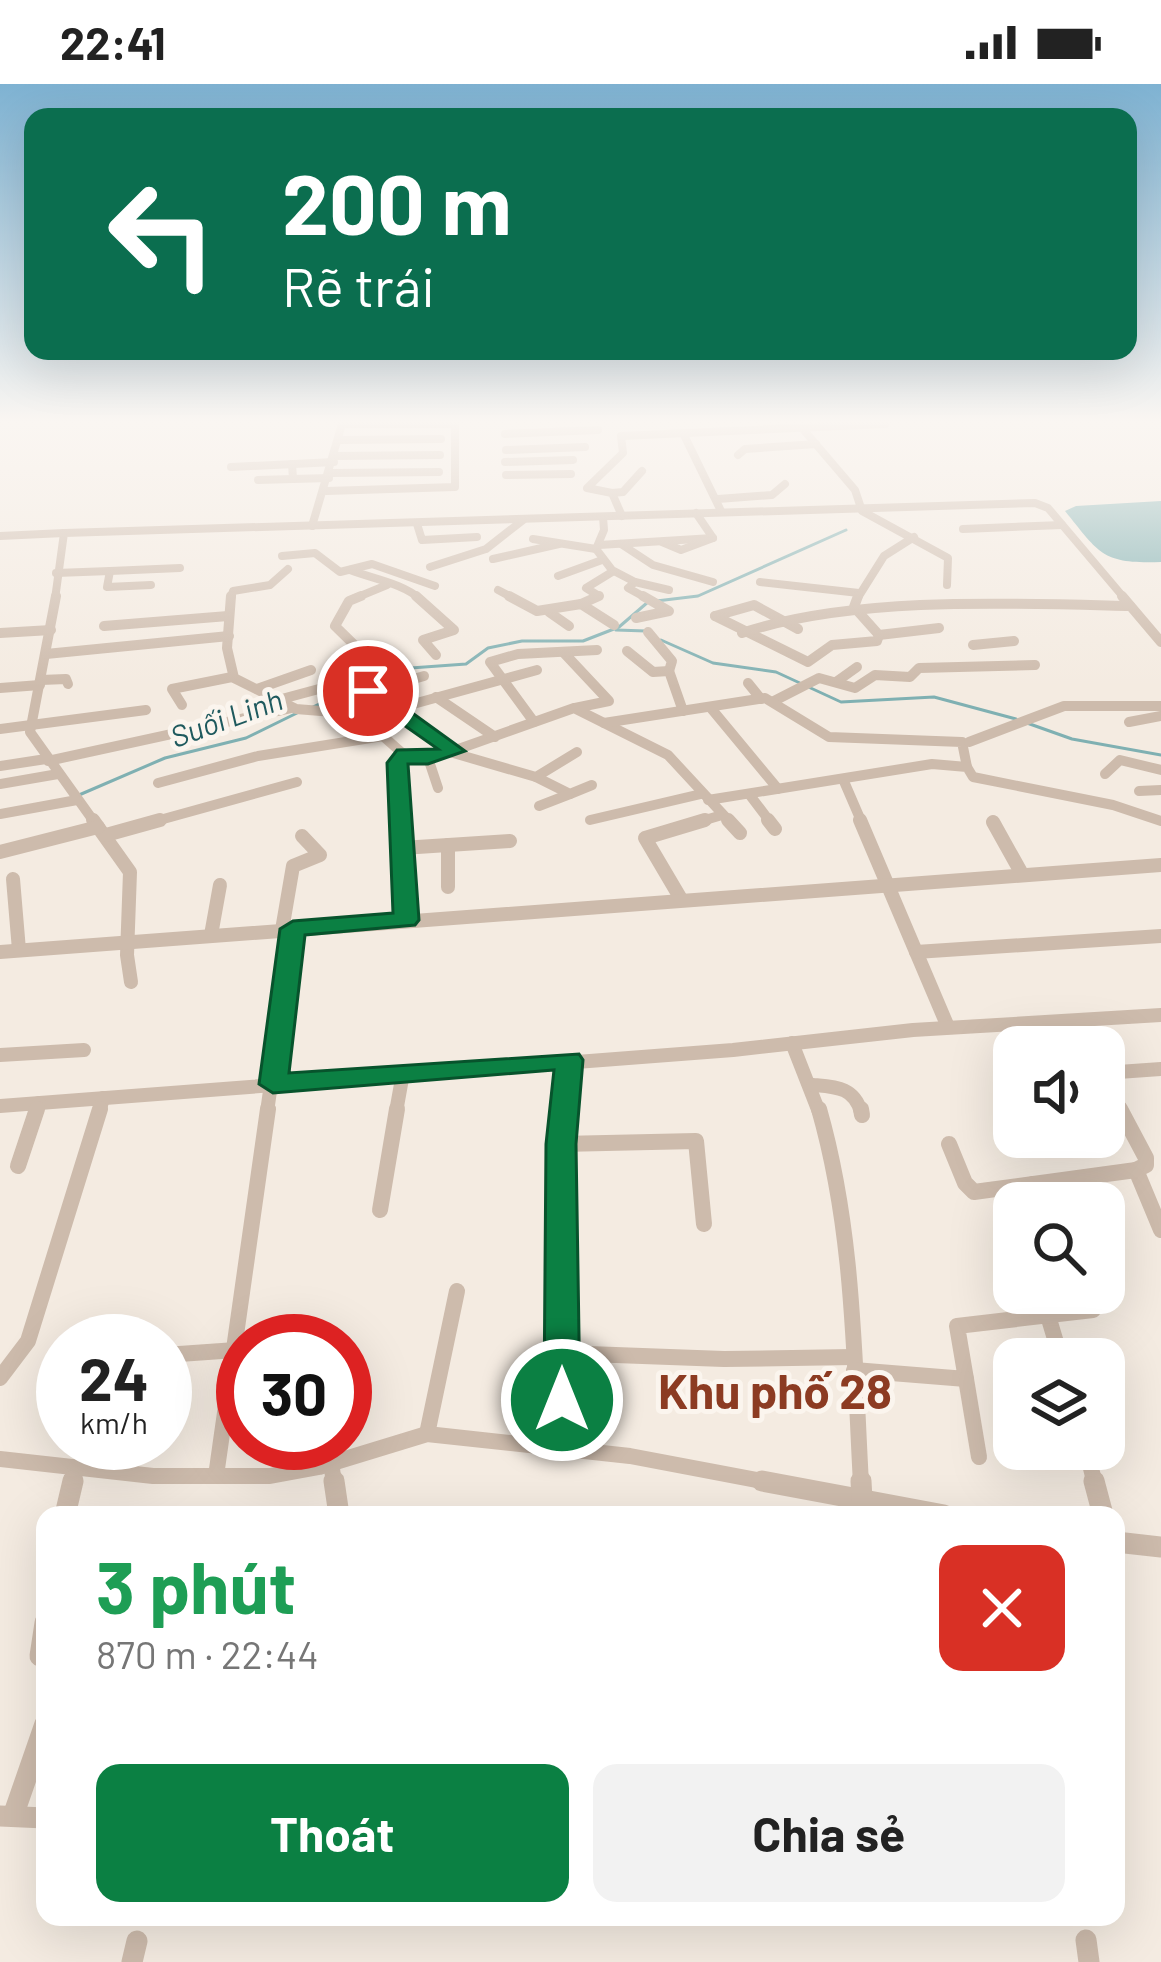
<!DOCTYPE html>
<html lang="vi">
<meta charset="utf-8">
<style>
body{margin:0;font-family:Barlow,sans-serif;background:#f2f2f2;color:#222;height:100vh;display:flex;flex-direction:column;font-size:45px;white-space:nowrap}
*{box-sizing:border-box;margin:0}
p{font-size:39px;color:#767676}
.icon{flex:none;width:66px;height:66px;fill:none;stroke:currentColor;stroke-width:2;stroke-linecap:round;stroke-linejoin:round}
.map{position:relative;flex:1;overflow:hidden}
.details{position:absolute;left:36px;top:1422px;width:1089px;height:420px;display:flex;flex-direction:column;background:#fff;border-radius:24px;box-shadow:0 12px 48px #0002}
.details>*{flex:none}
.banner{position:absolute;left:24px;top:24px;width:1113px;height:252px;border-radius:24px;box-shadow:0 12px 48px #0002;background:#0b6e4f;color:#fff;overflow:hidden}
.buttons{position:absolute;left:993px;top:942px;display:grid;gap:24px}
.buttons a{display:grid;place-items:center;width:132px;height:132px;border-radius:24px;background:#fff;box-shadow:0 12px 48px #0002;font-size:60px}
.speed{position:absolute;left:36px;top:1230px;display:flex;gap:24px;font-size:60px;font-weight:700;text-align:center}
.speed>*{display:grid;place-content:center;width:156px;height:156px;border-radius:50%;background:#fff;box-shadow:0 12px 48px #0002;line-height:1}
.speed small{font-size:30px;font-weight:400}
.speed .limit{border:18px solid #d22;background:#fff;color:#111}
.pin{position:absolute;display:grid;place-items:center;width:102px;height:102px;color:#fff;margin:-51px;border:6px solid #fff;border-radius:50%;box-shadow:0 3px 12px #0007}
.me{position:absolute;width:132px;margin:-66px;rotate:0deg;stroke-linejoin:round;filter:drop-shadow(0 0 9px #0008)}
.turn{display:flex;align-items:center;gap:42px;height:252px;padding:0 60px;font-size:54px}
.turn .icon{width:156px;height:156px;stroke-width:2.5}
.turn b{display:block;font-size:84px;line-height:102px}
.round{display:grid;place-items:center;flex:none;width:126px;height:126px;border-radius:24px;background:#f2f2f2}
.summary{display:flex;align-items:center;justify-content:space-between;height:204px;padding:0 60px}
h1{font-size:72px;font-weight:700;line-height:90px;color:#1e9e55}
.action{display:flex;gap:24px;margin-top:auto;padding:24px 60px}
.action a{flex:1;height:138px;border-radius:24px;background:#0b8043;color:#fff;font-size:48px;font-weight:700;line-height:138px;text-align:center}
.action a+a{background:#f2f2f2;color:#222}
.status{display:flex;justify-content:space-between;align-items:center;height:84px;padding:0 60px;background:#fff;direction:ltr}
.status svg{height:33px;fill:currentColor}
.map>svg:first-child{display:block}
.water{fill:#7fb0b2}
.lines{fill:none;stroke-linecap:round;stroke-linejoin:round}
.stream{stroke:#7fb0b2;stroke-width:3}
.minor-far4{stroke:#cdbbac;stroke-width:8}
.minor-far3{stroke:#cdbbac;stroke-width:10}
.minor-far2{stroke:#cdbbac;stroke-width:14}
.minor-far1{stroke:#cdbbac;stroke-width:16}
.minor{stroke:#cdbbac;stroke-width:21}
.route{fill:#0b8043;stroke:#07532c;stroke-width:3}
.labels{text-anchor:middle;dominant-baseline:central;stroke-width:10;stroke-linejoin:round;paint-order:stroke}
.far-water-label{font-size:30px;font-style:italic;fill:#1f5a5e;stroke:#fbf5ee}
.near-quarter-label{font-size:48px;font-weight:bold;fill:#8c3b22;stroke:#fbf5ee}
</style>
<div class="status"><b>22:41</b><svg viewBox="0 0 49 12"><path d="M0 12V9h3v3zM5 12V6h3v6zM10 12V3h3v9zM15 12V0h3v12zM26 1h20v11H26zM47 4h2v5h-2z"/></svg></div>
<div class="map">
<svg width="1161" height="1878" viewBox="0 0 1161 1878">
<rect width="100%" height="100%" fill="#f4ebe1"/>
<path class="water" d="M1161,417v61c-59,2 -61,-8 -96,-51l11,-5z"/>
<g class="lines">
<g class="stream">
<path d="M616,546l30,1"/>
<path d="M661,556l52,23 63,9 65,30 93,-5 82,22"/>
<path d="M383,586l83,-6 22,-16 34,-7h61l36,-14 29,-25 50,-6 148,-66"/>
<path d="M313,623l33,-16 -7,-13 27,-7"/>
<path d="M1027,639l45,16 89,16"/>
<path d="M79,711l86,-37 81,-20 51,-25"/>
</g>
<g class="minor-far4">
<path d="M802,344l53,62 7,21 86,47 -1,27"/>
<path d="M505,350l93,-4"/>
<path d="M684,351l37,76"/>
<path d="M339,356l102,-1"/>
<path d="M506,366l79,-3"/>
<path d="M738,371l7,-6 71,-5"/>
<path d="M335,372l105,-1"/>
<path d="M505,378l68,-2"/>
<path d="M292,380l1,15 36,-1"/>
<path d="M231,383l103,-5"/>
<path d="M331,389l108,-1"/>
<path d="M506,391l65,-1"/>
<path d="M258,396l35,-1"/>
<path d="M326,407l129,-4v-63h-113"/>
<path d="M612,409l11,-1 19,-21"/>
<path d="M718,415l54,-4 13,-11"/>
<path d="M622,432l-10,-23 -25,-5 36,-35 -2,-17 264,-12"/>
<path d="M603,433l1,13 -8,19 16,21 23,12 -7,6 20,11"/>
<path d="M417,440l5,16 55,-3"/>
<path d="M312,442l30,-102"/>
<path d="M963,445l99,-4"/>
<path d="M0,452l64,-3"/>
<path d="M533,455l63,10"/>
<path d="M662,458l19,8 32,-12 -17,-25"/>
<path d="M621,460l32,21 60,17"/>
<path d="M599,461l114,-7"/>
<path d="M282,472l33,-3 25,19 32,-8 63,22"/>
<path d="M493,475l66,-15"/>
<path d="M430,483l56,-18 37,-29"/>
<path d="M350,486c23,9 52,13 70,29"/>
<path d="M110,487l70,-3"/>
<path d="M56,489l54,-2 -3,16 44,-2"/>
<path d="M558,492l44,-16"/>
<path d="M635,498l34,8"/>
<path d="M760,498l99,11"/>
<path d="M498,506l17,9"/>
<path d="M55,515l9,-66 971,-30 13,5 77,91"/>
<path d="M231,515l2,-8 37,-6 18,-16"/>
<path d="M353,515l34,-14"/>
<path d="M592,515l7,-3 -13,-8 26,-16"/>
<path d="M857,515l27,-43 30,-19"/>
</g>
<g class="minor-far3">
<path d="M56,512l-26,136 65,91"/>
<path d="M231,512l-4,52 7,30 62,31 62,5 43,38 14,6 35,-6 124,-44 94,47 63,68"/>
<path d="M361,512l-12,5 -14,25 47,46"/>
<path d="M416,512l38,34 -31,10 13,15"/>
<path d="M509,512l28,15 44,-7 33,21"/>
<path d="M858,512l-4,11 25,28 60,-7"/>
<path d="M1122,512l39,46"/>
<path d="M581,520l18,-8"/>
<path d="M549,528l20,14"/>
<path d="M715,532l93,46 24,-17 45,-4 2,-6"/>
<path d="M715,532l39,-11 44,24"/>
<path d="M636,534l33,-7 -26,-15"/>
<path d="M104,542l124,-10"/>
<path d="M648,548l24,29 -3,10"/>
<path d="M0,549l51,-3"/>
<path d="M742,549c111,-37 270,-30 388,-27"/>
<path d="M973,561l41,-4"/>
<path d="M627,567l26,21 16,-1 14,40"/>
<path d="M564,569l45,48 -34,7"/>
<path d="M46,570l183,-18"/>
<path d="M41,596l25,-1 2,5"/>
<path d="M836,598l21,-15"/>
<path d="M748,599l13,16"/>
<path d="M0,604l40,-3"/>
<path d="M257,605l54,-19"/>
<path d="M368,607l87,60"/>
<path d="M436,613l59,40"/>
<path d="M278,616l104,-28"/>
<path d="M338,617l86,-25"/>
<path d="M774,617l45,-23 36,10 20,-13 35,2 9,-9 116,-3"/>
<path d="M182,621l-10,-16 60,-12"/>
<path d="M710,623l68,82"/>
<path d="M395,625l142,-39"/>
<path d="M534,638l-44,-60 28,-8 79,-4"/>
<path d="M1129,638l32,-6"/>
<path d="M604,639l161,-25 64,39 133,5 5,25"/>
<path d="M0,645l146,-19"/>
<path d="M969,658l95,-36h97"/>
<path d="M450,668l86,25 41,-25"/>
<path d="M428,674l10,30"/>
<path d="M48,677l243,-53"/>
<path d="M0,682l46,-7"/>
<path d="M1105,690l15,-14 41,10"/>
<path d="M536,693l34,17 22,-9"/>
<path d="M843,695l19,44"/>
<path d="M158,699l100,-27 125,-20"/>
<path d="M0,700l58,-10"/>
<path d="M1139,707l22,-1"/>
<path d="M749,710l22,29"/>
<path d="M708,716l224,-36 35,3 6,10 140,28 48,16"/>
<path d="M539,722l31,-12"/>
<path d="M0,730l77,-14"/>
<path d="M590,736l111,-26"/>
<path d="M149,739l148,-41"/>
<path d="M400,739l-3,-60 8,-8"/>
<path d="M695,739l27,-8"/>
</g>
<g class="minor-far2">
<path d="M93,736l37,52 -3,83 4,27"/>
<path d="M400,736l6,100"/>
<path d="M728,736l12,13"/>
<path d="M768,736l7,9"/>
<path d="M860,736l88,207"/>
<path d="M993,738l29,52"/>
<path d="M106,751l54,-15"/>
<path d="M448,761v42"/>
<path d="M402,764l108,-7"/>
<path d="M0,768l98,-25"/>
<path d="M13,795l6,71"/>
<path d="M681,815l-36,-61 60,-18"/>
<path d="M282,846l11,-64 27,-11 -18,-19"/>
<path d="M211,851l9,-50"/>
<path d="M0,868l1161,-87"/>
<path d="M916,868l245,-16"/>
<path d="M1072,937l15,26"/>
<path d="M792,959l27,69"/>
<path d="M0,971l84,-5"/>
<path d="M1104,989l57,-4"/>
<path d="M1104,993l18,35"/>
<path d="M813,1001c23,2 41,2 48,27"/>
<path d="M0,1022l733,-56 180,-20 248,-15"/>
<path d="M36,1028l3,-9"/>
<path d="M99,1028l4,-14"/>
<path d="M267,1028l26,-183"/>
<path d="M396,1028l7,-39"/>
<path d="M564,1028l5,-51"/>
</g>
<g class="minor-far1">
<path d="M819,1025c35,122 35,249 42,375"/>
<path d="M861,1025l1,6"/>
<path d="M1120,1025l26,49v7l-10,5 25,60"/>
<path d="M561,1060l135,-3 8,83"/>
<path d="M949,1060l16,39 9,9 162,-22"/>
<path d="M18,1082l19,-57"/>
<path d="M1033,1100l11,19"/>
<path d="M380,1126l17,-101"/>
<path d="M1049,1235l12,40"/>
<path d="M561,1269l163,6 129,-2"/>
<path d="M165,1271l71,-5"/>
<path d="M854,1286l112,9 -9,-53 136,-16"/>
<path d="M0,1294l28,-37 72,-232"/>
<path d="M966,1295l13,78"/>
<path d="M427,1350l30,-143"/>
<path d="M562,1362l2,-337"/>
<path d="M1086,1365l9,35"/>
<path d="M0,1375l153,17h117l49,-9 108,-33 203,22 148,28"/>
<path d="M331,1377l3,23"/>
<path d="M216,1392l52,-367"/>
<path d="M72,1400l4,-15"/>
</g>
<g class="minor">
<path d="M334,1397l5,34"/>
<path d="M762,1397l182,34"/>
<path d="M861,1397l1,19"/>
<path d="M1094,1397l9,34"/>
<path d="M65,1431l8,-34"/>
<path d="M1116,1458l45,5"/>
<path d="M40,1572l5,-33"/>
<path d="M0,1732l45,2"/>
<path d="M13,1732l32,-92"/>
<path d="M1086,1856l3,22"/>
<path d="M132,1878l5,-21"/>
</g>
</g>
<linearGradient id="sky" x2="0" y2="1"><stop stop-color="#7eb2d2"/><stop offset="0.56" stop-color="#faf6f2"/><stop offset="1" stop-color="#faf6f2" stop-opacity="0"/></linearGradient>
<rect width="1161" height="603" fill="url(#sky)"/>
<path class="route" d="M361,602h14l90,65 -37,13h-20l11,156 -4,5 -110,10 -16,138 290,-19 4,6 -7,84 4,256 -6,10 -12,4 -13,-4 -5,-10 2,-256 8,-74 -281,23 -14,-9 21,-155 13,-8 100,-8 -6,-150 10,-13 41,-1 -77,-54z"/>
<g class="labels">
<g class="far-water-label">
<text transform="translate(226 633) rotate(-20)">Suối Linh</text>
</g>
<g class="near-quarter-label">
<text x="775" y="1306">Khu phố 28</text>
</g>
</g>
</svg>
<div class="buttons">
<a><svg class="icon" aria-label="sound" viewBox="0 0 24 24"><path d="M4 9h4l5-4v14l-5-4H4zM17 9q2 3 0 6"/></svg></a>
<a><svg class="icon" aria-label="search" viewBox="0 0 24 24"><circle cx="10" cy="10" r="6"/><path d="M15 15l6 6"/></svg></a>
<a><svg class="icon" aria-label="layers" viewBox="0 0 24 24"><path d="M12 4l9 5-9 5-9-5zM3 14l9 5 9-5"/></svg></a>
</div>
<div class="speed"><div>24<small>km/h</small></div><div class="limit">30</div></div>
<div class="pin" style="left:368px;top:607px;background:#d93025"><svg class="icon" aria-label="arrive" viewBox="0 0 24 24"><path d="M6 21V4h12l-3 4 3 4H6"/></svg></div>
<svg class="me" style="left:562px;top:1316px" viewBox="-20 -20 40 40"><circle r="17" fill="#0b8043" stroke="#fff" stroke-width="3"/><path d="M0-11L8 9 0 5-8 9z" fill="#fff"/></svg>
<div class="banner">
<div class="turn"><svg class="icon" aria-label="left" viewBox="0 0 24 24"><path d="M17 20v-9H6M10 6l-5 5 5 5"/></svg><div><b>200 m</b>Rẽ trái</div></div>
</div>
<section class="details">
<div class="summary"><div><h1>3 phút</h1><p>870 m · 22:44</p></div><a class="round" style="background:#d93025;color:#fff"><svg class="icon" aria-label="close" viewBox="0 0 24 24"><path d="M6 6l12 12M18 6L6 18"/></svg></a></div>
<div class="action"><a>Thoát</a><a>Chia sẻ</a></div>
</section>
</div>
